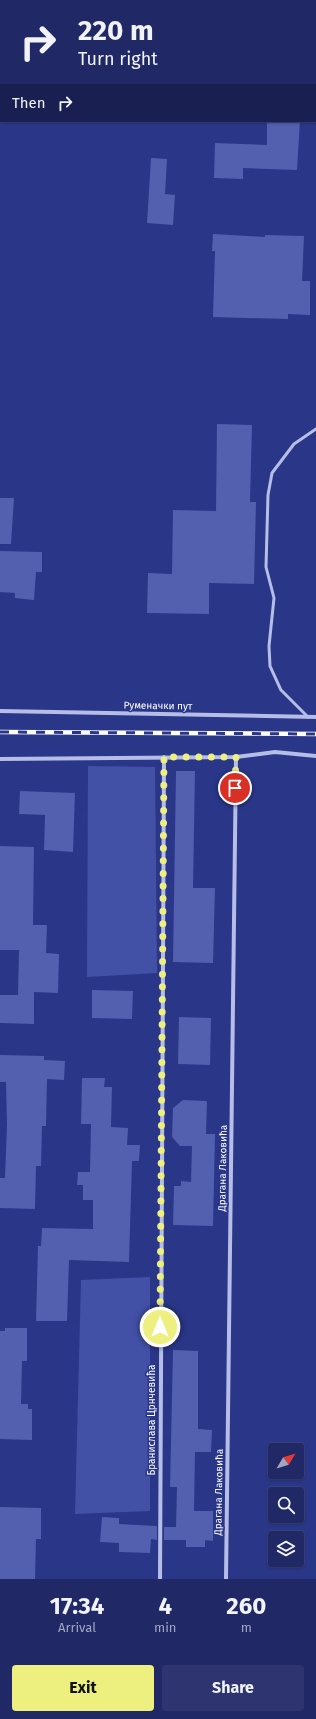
<!DOCTYPE html>
<meta charset="utf-8">
<style>
body{margin:0;font-family:"Fira Sans",sans-serif;background:#2d346f;color:#f1f3f6;height:100vh;display:flex;flex-direction:column;font-size:15px;white-space:nowrap}
*{box-sizing:border-box;margin:0}
p{font-size:13px;color:#a2a6bf}
.icon{flex:none;width:22px;height:22px;fill:none;stroke:currentColor;stroke-width:2;stroke-linecap:round;stroke-linejoin:round}
.map{position:relative;height:1579px;overflow:hidden}
.side{display:flex;flex-direction:column;background:#202866;flex:1}
.side>*{flex:none}
.guide{position:absolute;left:0px;top:0px;width:316px;height:122px;box-shadow:0 1px 3px #0004,0 0 0 1px #3d447a;background:#202866;color:#f1f3f6;overflow:hidden}
.needle{width:26px;rotate:52deg}
.tools{position:absolute;left:268px;top:1443px;display:grid;gap:8px}
.tools a{display:grid;place-items:center;width:36px;height:36px;border-radius:4px;background:#202866;box-shadow:0 1px 3px #0004,0 0 0 1px #3d447a;font-size:20px}
.pin{position:absolute;display:grid;place-items:center;width:34px;height:34px;color:#fff;margin:-17px;border:2px solid #fff;border-radius:50%;box-shadow:0 1px 4px #0007}
.me{position:absolute;width:44px;margin:-22px;rotate:0deg;stroke-linejoin:round;filter:drop-shadow(0 0 3px #0008)}
.turn{display:flex;align-items:center;gap:14px;height:84px;padding:0 12px;font-size:18px}
.turn .icon{width:52px;height:52px;stroke-width:2.5}
.turn b{display:block;font-size:28px;line-height:34px}
.then{display:flex;align-items:center;height:38px;padding:0 12px;background:#0003;gap:8px;font-size:15px}
.eta{display:flex;justify-content:space-evenly;align-items:center;height:68px;text-align:center}
.eta b{font-size:24px;font-weight:700;line-height:28px}
.button{display:flex;gap:8px;margin-top:auto;padding:8px 12px}
.button a{flex:1;height:46px;border-radius:4px;background:#edef7e;color:#111;font-size:16px;font-weight:700;line-height:46px;text-align:center}
.button a+a{background:#2d346f;color:#f1f3f6}
.map>svg:first-child{display:block}
.green{fill:#4250a6}
.building{fill:#535faf}
.lines{fill:none;stroke-linecap:round;stroke-linejoin:round}
.service{stroke:#b6bee8;stroke-width:3}
.minor{stroke:#b6bee8;stroke-width:4}
.rail-casing{stroke:#fff;stroke-width:4.5}
.rail{stroke:#2a3688;stroke-width:3;stroke-dasharray:9;stroke-linecap:butt}
.route{stroke:#edef7e;stroke-width:7;stroke-dasharray:0 12.6}
.labels{text-anchor:middle;dominant-baseline:central;stroke-width:3;stroke-linejoin:round;paint-order:stroke}
.street-label{font-size:10px;fill:#fff;stroke:#2a3688}
</style>
<div class="map">
<svg width="316" height="1579" viewBox="0 0 316 1579">
<rect width="100%" height="100%" fill="#2a3688"/>
<g class="green">
<path d="M88,766l67,1 2,206 -70,4z"/>
<path d="M150,1277v234l-75,3 6,-234z"/>
</g>
<g class="building">
<path d="M267,121h33l-3,49 -54,-2v11l-29,-1 1,-35 52,2z"/>
<path d="M151,158l16,1 -2,35 10,1 -2,30 -26,-2z"/>
<path d="M213,234l52,3v-2l39,1 -2,45h8v34l-22,-1v5l-75,-2 2,-66h-3z"/>
<path d="M217,424l35,1 -2,77h6l-2,82 -45,-1v31l-62,-1 1,-40 24,1 1,-64 43,1z"/>
<path d="M0,498h14l-3,46h-11z"/>
<path d="M0,551l42,1v20h-6l-2,28 -19,-2v-5l-15,-1z"/>
<path d="M176,771h19l-2,117h22l-2,75 -40,-1z"/>
<path d="M20,791l55,2 -2,59 -29,-2 1,-35 -26,-1z"/>
<path d="M0,846l34,1 -1,78h14l-1,28 13,1 -1,39 -24,-1v32l-34,-1v-28h18l1,-45h-19z"/>
<path d="M92,990l41,1 -1,28 -40,-1z"/>
<path d="M179,1017l32,1 -1,47 -32,-1z"/>
<path d="M0,1055l44,1v4l21,1 -1,19 -17,-1 -1,47h-4l-1,40h-5l-1,43 -35,-1v-30h5l2,-53 -1,-43h-6z"/>
<path d="M82,1078h23l-1,9h8l-1,40 17,1 -1,17h13l-1,16h-7l-3,101 -60,-2 -2,61h-31l2,-75h3l1,-18 51,1v-29h-10v-15h-6l1,-13h12l1,-48h-10z"/>
<path d="M183,1100l24,1 -1,33h9l-2,92 -40,-1 1,-39h7v-5l10,1 1,-36h-12l-8,-9 1,-29z"/>
<path d="M5,1328h22v33h-5l-1,43h7v5h4v31l-32,-1v-108h5z"/>
<path d="M173,1350l25,1v78l14,1 -1,22h-16l-1,59h19v30l-8,-1v7h-19v-7h-22v-13h12l1,-40h-7z"/>
<path d="M0,1507l41,1v31h-5l-1,40h-35z"/>
<path d="M102,1517l17,1v6l38,2v14l-6,-1 -1,14 -31,-1v-9l-19,-1z"/>
</g>
<g class="lines">
<path class="service" d="M308,717l-27,-27 -11,-24 -1,-20 5,-48 -8,-31 2,-72 4,-22 22,-29 22,-15"/>
<g class="minor">
<path d="M0,711l316,6"/>
<path d="M0,759l236,-2 39,-5 41,4"/>
<path d="M160,1579l4,-822"/>
<path d="M226,1579l10,-822"/>
</g>
<defs>
<path id="rail" d="M0,732l316,2"/>
</defs>
<use href="#rail" class="rail-casing"/>
<use href="#rail" class="rail"/>
</g>
<g class="lines">
<path class="route" d="M160,1327l4,-570h72l-1,31"/>
</g>
<g class="labels">
<g class="street-label">
<text transform="translate(158 706) rotate(1)">Руменачки пут</text>
<text transform="translate(223 1168) rotate(-89)">Драгана Лаковића</text>
<text transform="translate(152 1420) rotate(-90)">Бранислава Црнчевића</text>
<text transform="translate(219 1492) rotate(-89)">Драгана Лаковића</text>
</g>
</g>
</svg>
<div class="tools">
<a><svg class="needle" viewBox="-14 -14 28 28"><path d="M0-13l5 13h-10z" fill="#e53935"/><path d="M0 13l5-13h-10z" fill="#a2a6bf"/></svg></a>
<a><svg class="icon" aria-label="search" viewBox="0 0 24 24"><circle cx="10" cy="10" r="6"/><path d="M15 15l6 6"/></svg></a>
<a><svg class="icon" aria-label="layers" viewBox="0 0 24 24"><path d="M12 4l9 5-9 5-9-5zM3 14l9 5 9-5"/></svg></a>
</div>
<div class="pin" style="left:235px;top:788px;background:#d93025"><svg class="icon" aria-label="arrive" viewBox="0 0 24 24"><path d="M6 21V4h12l-3 4 3 4H6"/></svg></div>
<svg class="me" style="left:160px;top:1327px" viewBox="-20 -20 40 40"><circle r="17" fill="#edef7e" stroke="#fff" stroke-width="3"/><path d="M0-11L8 9 0 5-8 9z" fill="#fff"/></svg>
<div class="guide">
<div class="turn"><svg class="icon" aria-label="right" viewBox="0 0 24 24"><path d="M7 20v-9h11M14 6l5 5-5 5"/></svg><div><b>220 m</b>Turn right</div></div>
<div class="then">Then<svg class="icon" aria-label="right" viewBox="0 0 24 24"><path d="M7 20v-9h11M14 6l5 5-5 5"/></svg></div>
</div>
</div>
<section class="side">
<div class="eta">
<div><b>17:34</b><p>Arrival</p></div>
<div><b>4</b><p>min</p></div>
<div><b>260</b><p>m</p></div>
</div>
<div class="button"><a>Exit</a><a>Share</a></div>
</section>
